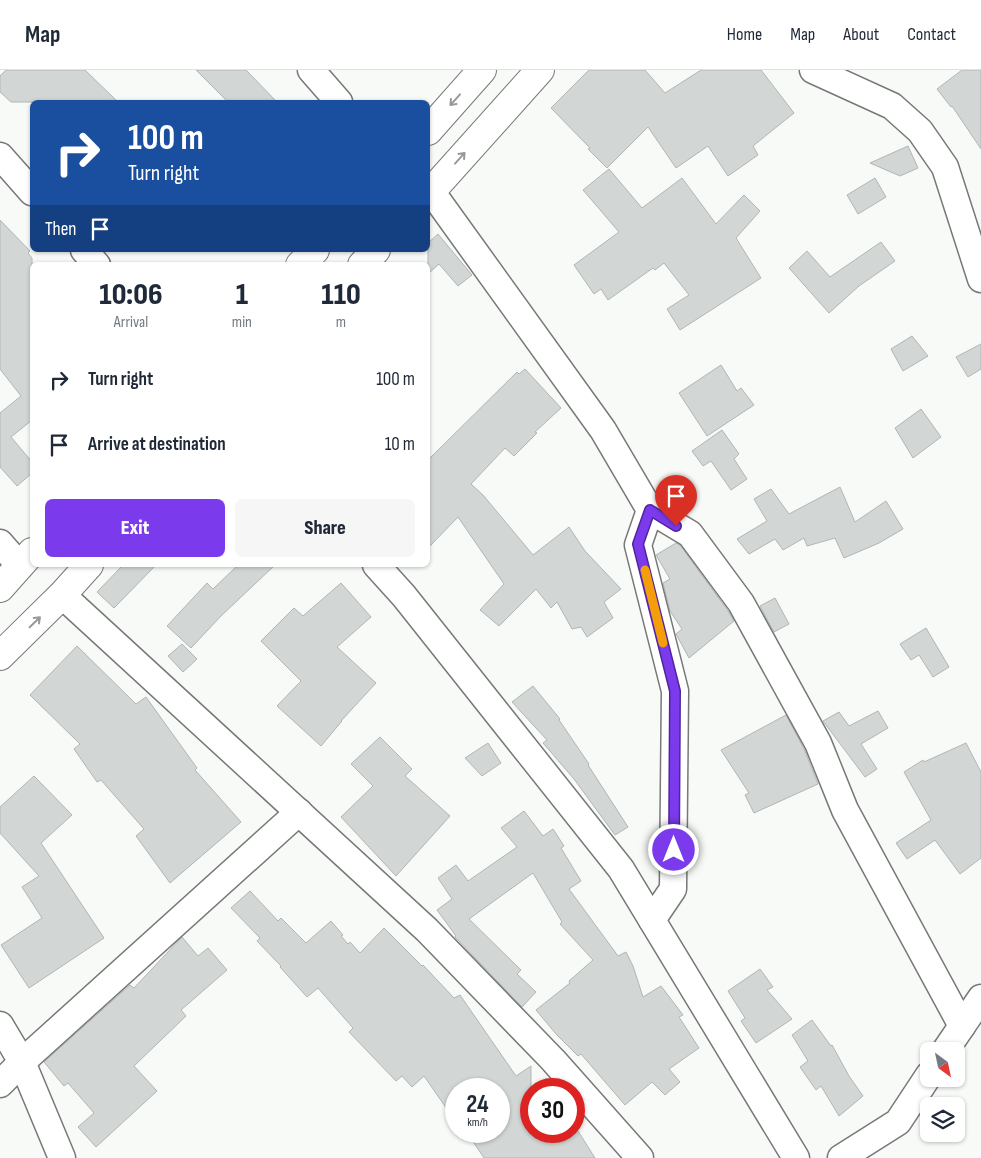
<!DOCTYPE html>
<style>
body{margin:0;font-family:"Sofia Sans Condensed",sans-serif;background:#f6f6f7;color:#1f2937;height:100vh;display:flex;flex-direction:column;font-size:19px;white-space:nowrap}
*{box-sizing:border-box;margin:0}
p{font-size:16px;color:#747a83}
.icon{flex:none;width:28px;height:28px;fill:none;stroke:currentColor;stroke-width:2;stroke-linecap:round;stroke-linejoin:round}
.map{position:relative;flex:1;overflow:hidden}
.panel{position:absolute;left:30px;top:192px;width:400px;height:305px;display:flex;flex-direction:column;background:#fff;border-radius:8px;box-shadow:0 1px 4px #0004}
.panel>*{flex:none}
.banner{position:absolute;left:30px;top:30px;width:400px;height:152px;border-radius:8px;box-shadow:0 1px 4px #0004;background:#1a4fa0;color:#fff;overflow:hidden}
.needle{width:32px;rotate:147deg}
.fabs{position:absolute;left:920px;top:972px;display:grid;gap:10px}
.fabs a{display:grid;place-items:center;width:45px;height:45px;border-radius:8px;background:#fff;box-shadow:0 1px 4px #0004;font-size:25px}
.speed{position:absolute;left:445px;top:1008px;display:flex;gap:10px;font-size:25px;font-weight:700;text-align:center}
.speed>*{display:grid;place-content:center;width:65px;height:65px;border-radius:50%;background:#fff;box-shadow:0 1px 4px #0004;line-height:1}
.speed small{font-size:12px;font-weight:400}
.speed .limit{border:8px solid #d22;background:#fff;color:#111}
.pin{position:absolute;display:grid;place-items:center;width:42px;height:42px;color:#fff;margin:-51px -21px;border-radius:50% 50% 50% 0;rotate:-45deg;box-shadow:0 0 5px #0007}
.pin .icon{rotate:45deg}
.me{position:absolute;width:55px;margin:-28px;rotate:0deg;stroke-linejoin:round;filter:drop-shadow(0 0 4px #0008)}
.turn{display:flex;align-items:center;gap:18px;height:105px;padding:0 15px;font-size:22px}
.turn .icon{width:65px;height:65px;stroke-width:2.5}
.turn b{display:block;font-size:35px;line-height:42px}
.then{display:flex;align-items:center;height:48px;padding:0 15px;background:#0003;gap:10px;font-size:19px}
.eta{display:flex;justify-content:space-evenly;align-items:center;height:85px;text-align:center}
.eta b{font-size:30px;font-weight:800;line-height:35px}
.button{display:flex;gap:10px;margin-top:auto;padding:10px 15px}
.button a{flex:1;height:58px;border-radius:8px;background:#7c3aed;color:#fff;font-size:20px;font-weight:800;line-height:58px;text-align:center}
.button a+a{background:#f6f6f7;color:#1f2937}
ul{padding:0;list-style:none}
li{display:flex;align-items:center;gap:15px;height:65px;padding:0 15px}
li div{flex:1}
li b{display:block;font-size:19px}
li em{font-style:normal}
header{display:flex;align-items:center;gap:30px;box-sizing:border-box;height:70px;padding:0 25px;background:#fff;border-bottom:1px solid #e0e1e3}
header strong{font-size:24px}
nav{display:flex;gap:28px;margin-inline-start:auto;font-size:18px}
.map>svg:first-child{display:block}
.building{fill:#d2d7d6;stroke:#b1b6b5}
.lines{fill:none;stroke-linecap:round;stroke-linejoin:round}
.minor-casing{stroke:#767976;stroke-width:29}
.tertiary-casing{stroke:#767976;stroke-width:30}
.minor{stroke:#fff;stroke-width:26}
.tertiary{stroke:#fff;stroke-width:28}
.oneway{stroke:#989998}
.route-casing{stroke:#51269a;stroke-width:12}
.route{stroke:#7c3aed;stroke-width:9}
.slow{stroke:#f59e0b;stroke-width:9}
</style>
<header>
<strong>Map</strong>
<nav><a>Home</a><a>Map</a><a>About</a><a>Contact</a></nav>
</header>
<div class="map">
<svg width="981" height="1088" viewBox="0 0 981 1088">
<rect width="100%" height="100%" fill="#f7faf7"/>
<g class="building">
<path d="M6,0h79l33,32h-107l-11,-10v-16z"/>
<path d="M196,0h50l31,32h-49z"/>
<path d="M589,0h56l20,23 36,-23h60l33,43 -41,33 5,9 -30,21 -20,-30 -32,22 -28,-41 -41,41 -19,-19 2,-1 -39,-40z"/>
<path d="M962,0h19v79l-29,-43 -1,1 -14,-18z"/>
<path d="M908,76l10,22 -18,8 -30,-13z"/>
<path d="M609,99l33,39 40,-30 34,46 28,-29 16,16 -24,27 25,40 -81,52 -13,-21 22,-14 -25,-32 -9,7 -2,-2 -45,32 -7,-11 -7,5 -20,-29 45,-33 -36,-42z"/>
<path d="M875,108l11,19 -28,17 -11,-19z"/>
<path d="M0,150l30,31 -2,2 4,5v162l-21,17 21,25v11l-15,13 -17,-19v-54l21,-17 -21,-27z"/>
<path d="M438,164l34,41 -14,11 -19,-22 -11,10v-31z"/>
<path d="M881,172l14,19 -36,25 -30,27 -40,-45 18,-17 23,26z"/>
<path d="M912,266l16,20 -25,15 -12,-22z"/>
<path d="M981,274v25l-13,8 -12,-20z"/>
<path d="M721,295l16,26 4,-3 13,17 -47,31 -28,-43z"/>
<path d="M525,299l36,39 -26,24 2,1 -23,23 -9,-8 -34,36 12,11 50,60 36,-28 16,24 36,38 -17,13 9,16 -26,19 -6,-10 -9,2 -15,-27 -6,6 -15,-19 -37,37 -19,-16 24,-26 -46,-67 -30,31v-88l89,-88 2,2z"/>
<path d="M921,339l20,28 -28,21 -18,-30z"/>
<path d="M722,360l17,24 -5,5 13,20 -16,11 -20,-29 -8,5 -11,-15z"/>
<path d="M840,417l15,35 31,-21 17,28 -24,14 -35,15 -9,-20 -28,8 -3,-8 -21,12 -8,-11 -26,15 -12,-15 30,-18 -13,-22 17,-10 18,25z"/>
<path d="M676,473l4,2 48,66 6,10 -45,37 -13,-24 6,-5 -12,-18 -7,-28 7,-4 -14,-24z"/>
<path d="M123,495h33l-42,43 -17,-16z"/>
<path d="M238,495h37l-54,51 -30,32 -24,-22 40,-43 6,6z"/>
<path d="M341,513l30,34 -34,30 39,36 -35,38h1l-21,25 -44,-40 24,-25 -40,-40 33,-33 9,8z"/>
<path d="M775,528l14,26 -15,8 -14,-26z"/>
<path d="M926,558l23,39 -16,10 -14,-22 -8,5 -11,-16z"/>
<path d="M182,574l15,15 -14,13 -15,-16z"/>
<path d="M77,576l59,58 10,-7 51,71 -2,2 46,52 -71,61 -34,-47 8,-7 -43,-49 -4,2 -23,-33 6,-5 -50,-49z"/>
<path d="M533,616l27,33 -1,1 30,44 -1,1 40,62 -13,8 -41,-56 -31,-36 4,-3 -35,-38z"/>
<path d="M878,641l10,17 -27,16 16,25 -12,8 -42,-56 16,-9 10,14z"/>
<path d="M786,645l18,34 14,35 -64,29 -9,-18 4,-2 -28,-43z"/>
<path d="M380,667l32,32 -7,7 45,40 -54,60 -55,-59 32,-31 -22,-22z"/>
<path d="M488,673l13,20 -19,13 -17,-18z"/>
<path d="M966,673l15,29v86l-21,16 -25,-34 -28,19 -11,-16 35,-23 -27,-48 19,-12 1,2z"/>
<path d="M34,706l38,39 -31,28 63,95 -75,50 -28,-43 41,-27 -20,-31 17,-11 -39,-43v-26z"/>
<path d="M524,741l19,25 10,-7 11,17 -3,2 20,33 -12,8 49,67 8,-4 7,14 10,31 18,-11 22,29 -4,2 20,31 -30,21 11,13 -15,13 -13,-13 -27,23 -44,-51 -3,2 -22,-22 -20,-24 34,-27 -1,-2 24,-21 -33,-36 2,-2 -29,-49 -64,46 52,51 -4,4 19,18 -14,15 -67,-70 1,-1 -19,-26 15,-11 -14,-21 18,-13 12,16 49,-34 -16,-19z"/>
<path d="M250,821l28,30 3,-3 25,25 25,-22 12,14 -2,1 7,8 2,-2 10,11 24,-25 38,38 1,-1 31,33 6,-3 56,81 15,-10v65h47l17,27h-111l-18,-27h33v-42h-43v33l-32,-46 -12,11 -10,-11 -6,5 -47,-49 4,-4 -35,-40 -11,9 -27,-30 1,-1 -24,-25 3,-3 -29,-30z"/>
<path d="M182,867l16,19 10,-8 19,22 -46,40 5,6 -52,50 23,25 -61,56 -18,-20 16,-14 -26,-30 -4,3 -20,-24 86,-77 4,3z"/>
<path d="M760,899l13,18 -6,3 25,29 -36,24 -15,-22 4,-3 -17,-27z"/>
<path d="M812,950l19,26 1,-1 17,31 14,20 -24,20 -18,-30 -5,4 -16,-23 8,-6 -16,-26z"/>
</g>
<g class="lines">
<defs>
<g id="minor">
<path d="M311,0l28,32"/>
<path d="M813,0l79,36 28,25 25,36 36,112"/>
<path d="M0,86l32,36"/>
<path d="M428,118l3,3 172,239 47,80 -12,35 37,146 -2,198 -21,31"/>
<path d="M84,180l13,15"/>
<path d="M650,440l40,24 51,69 77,140 27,67 117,216"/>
<path d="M0,473l20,23"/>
<path d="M376,495l28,31 217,273 175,289"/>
<path d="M62,525l365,335 126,130 87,98"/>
<path d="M0,955l22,37 40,96"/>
<path d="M945,981l36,-53"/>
<path d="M0,1014l22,-22 277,-250"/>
<path d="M841,1088l57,-36 31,-47"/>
</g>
<g id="tertiary">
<path d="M428,61l54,-61"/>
<path d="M428,125l112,-125"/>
<path d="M300,195l15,-15"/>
<path d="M362,195l14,-15"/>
<path d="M0,518l32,-36"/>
<path d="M0,586l62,-61 27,-30"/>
</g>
</defs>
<use href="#minor" class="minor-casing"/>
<use href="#tertiary" class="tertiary-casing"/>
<use href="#minor" class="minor"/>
<use href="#tertiary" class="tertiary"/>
</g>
<defs><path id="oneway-shaft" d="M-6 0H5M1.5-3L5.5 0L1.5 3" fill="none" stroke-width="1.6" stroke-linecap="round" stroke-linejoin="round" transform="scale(1.25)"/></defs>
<g class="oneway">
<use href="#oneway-shaft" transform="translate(455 30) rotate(132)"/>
<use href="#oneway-shaft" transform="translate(460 88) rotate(-48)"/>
<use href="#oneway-shaft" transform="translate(35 552) rotate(-44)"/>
</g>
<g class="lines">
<defs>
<path id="route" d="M674,780l1,-159 -37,-147 12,-34 26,16"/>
</defs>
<use href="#route" class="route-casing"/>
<use href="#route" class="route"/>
<path class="slow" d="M645,500l18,73"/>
</g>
</svg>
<div class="fabs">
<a><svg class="needle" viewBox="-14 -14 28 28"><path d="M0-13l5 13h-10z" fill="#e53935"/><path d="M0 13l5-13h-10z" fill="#747a83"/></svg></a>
<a><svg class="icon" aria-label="layers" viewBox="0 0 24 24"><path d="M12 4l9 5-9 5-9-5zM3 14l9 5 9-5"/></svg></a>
</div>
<div class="speed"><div>24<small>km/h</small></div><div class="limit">30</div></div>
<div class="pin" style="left:676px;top:456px;background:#d93025"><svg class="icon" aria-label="arrive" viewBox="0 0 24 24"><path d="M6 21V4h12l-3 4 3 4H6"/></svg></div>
<svg class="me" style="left:674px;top:780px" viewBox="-20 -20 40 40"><circle r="17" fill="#7c3aed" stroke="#fff" stroke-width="3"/><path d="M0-11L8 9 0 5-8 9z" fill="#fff"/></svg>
<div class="banner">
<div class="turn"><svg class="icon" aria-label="right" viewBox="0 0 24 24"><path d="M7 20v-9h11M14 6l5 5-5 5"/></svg><div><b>100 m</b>Turn right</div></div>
<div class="then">Then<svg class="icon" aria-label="arrive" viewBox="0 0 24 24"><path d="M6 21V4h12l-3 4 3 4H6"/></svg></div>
</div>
<section class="panel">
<div class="eta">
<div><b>10:06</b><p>Arrival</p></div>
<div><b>1</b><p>min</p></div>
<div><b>110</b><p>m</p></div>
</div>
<ul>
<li><svg class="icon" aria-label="right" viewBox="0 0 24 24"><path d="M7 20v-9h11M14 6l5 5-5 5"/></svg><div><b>Turn right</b></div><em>100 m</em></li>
<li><svg class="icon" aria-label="arrive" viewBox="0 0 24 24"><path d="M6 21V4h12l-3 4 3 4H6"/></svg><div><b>Arrive at destination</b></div><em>10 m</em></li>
</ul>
<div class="button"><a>Exit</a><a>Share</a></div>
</section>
</div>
